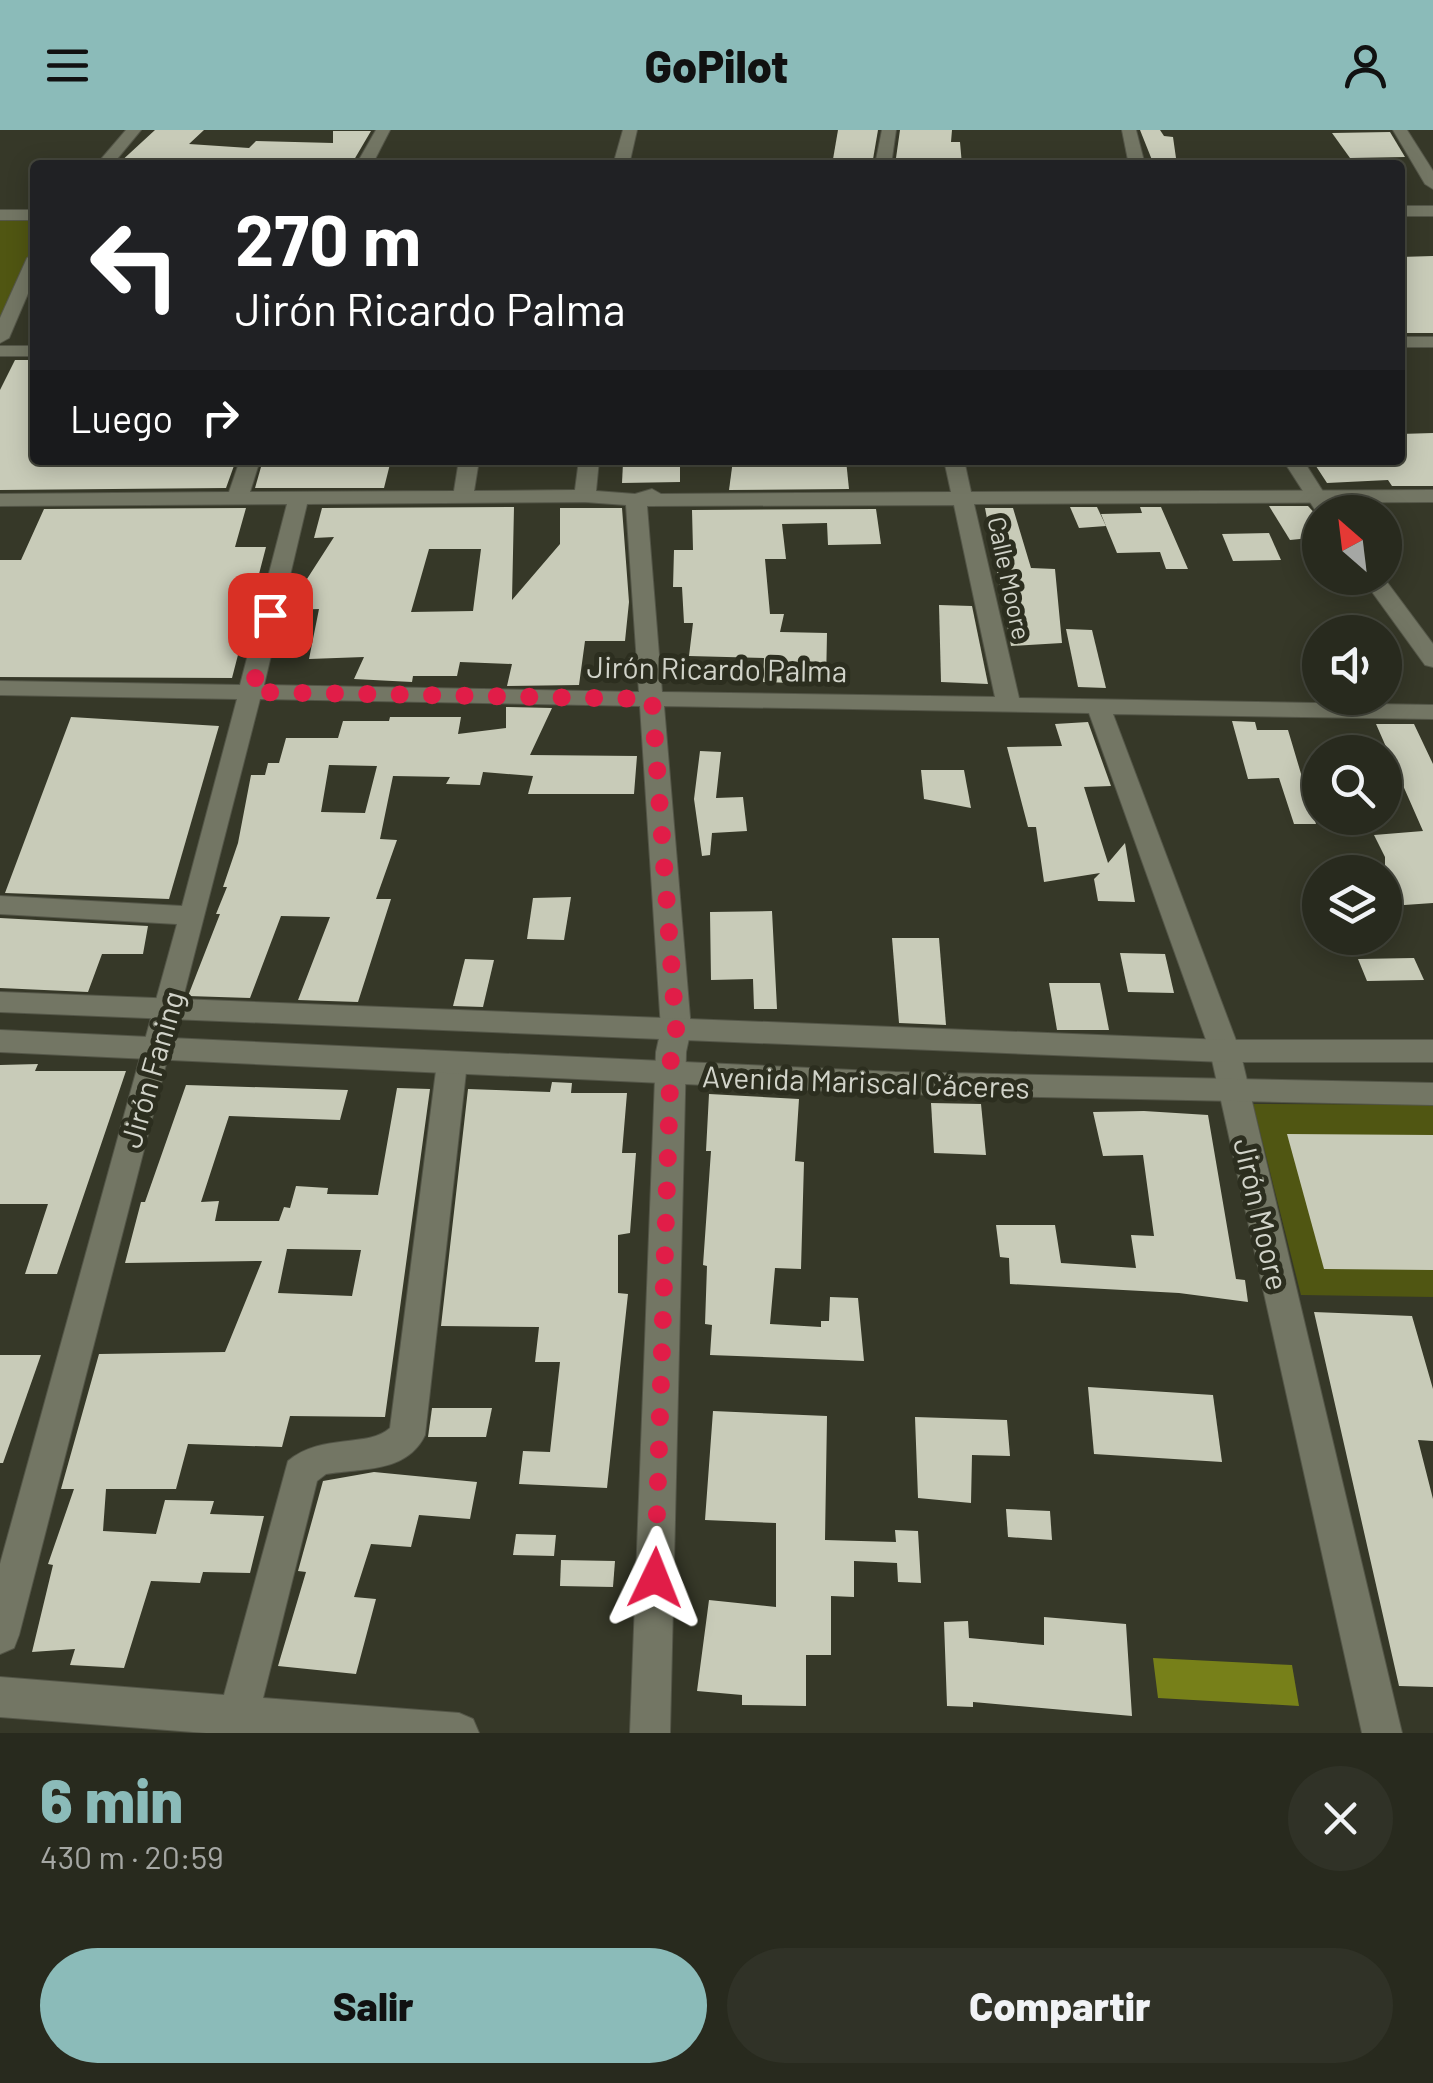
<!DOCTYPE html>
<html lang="es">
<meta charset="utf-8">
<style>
body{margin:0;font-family:Barlow,sans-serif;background:#303227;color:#f1f3f6;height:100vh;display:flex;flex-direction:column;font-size:38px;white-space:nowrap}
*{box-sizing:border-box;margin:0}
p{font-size:32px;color:#a5a7a4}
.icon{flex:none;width:55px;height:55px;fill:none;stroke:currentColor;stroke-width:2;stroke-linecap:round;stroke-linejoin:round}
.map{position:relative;height:1603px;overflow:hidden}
.sheet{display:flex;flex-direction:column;background:#282a1e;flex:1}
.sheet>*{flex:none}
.guide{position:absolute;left:30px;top:30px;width:1375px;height:305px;border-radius:10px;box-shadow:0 5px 25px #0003,0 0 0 2px #44463c;background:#202124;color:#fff;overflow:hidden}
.needle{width:65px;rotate:332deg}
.controls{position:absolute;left:1302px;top:365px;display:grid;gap:20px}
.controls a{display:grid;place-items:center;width:100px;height:100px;border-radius:50%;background:#282a1e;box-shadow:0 5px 25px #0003,0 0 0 2px #44463c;font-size:50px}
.pin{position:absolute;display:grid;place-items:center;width:85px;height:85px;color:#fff;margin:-42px;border-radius:20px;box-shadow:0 5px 15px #0006}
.me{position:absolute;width:110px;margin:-55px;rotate:2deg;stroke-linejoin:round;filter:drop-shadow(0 0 8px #0008)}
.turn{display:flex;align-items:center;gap:35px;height:210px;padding:0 40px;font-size:45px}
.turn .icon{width:130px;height:130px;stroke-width:2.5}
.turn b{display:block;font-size:70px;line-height:85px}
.then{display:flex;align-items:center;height:95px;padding:0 40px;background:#0003;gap:20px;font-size:38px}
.round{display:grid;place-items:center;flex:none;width:105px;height:105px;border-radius:52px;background:#303227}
.head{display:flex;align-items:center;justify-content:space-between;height:170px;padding:0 40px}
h1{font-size:60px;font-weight:800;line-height:75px;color:#8bbbb9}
.button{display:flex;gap:20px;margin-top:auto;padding:20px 40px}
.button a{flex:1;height:115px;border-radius:60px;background:#8bbbb9;color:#111;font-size:40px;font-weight:800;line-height:115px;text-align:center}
.button a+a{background:#303227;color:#f1f3f6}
header{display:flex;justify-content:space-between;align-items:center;height:130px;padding:0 40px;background:#8bbbb9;color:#111;font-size:45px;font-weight:800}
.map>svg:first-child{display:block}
.green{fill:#505612}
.water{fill:#778019}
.building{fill:#c8cbb8;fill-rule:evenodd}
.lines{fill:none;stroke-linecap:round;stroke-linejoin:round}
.minor-casing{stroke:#545648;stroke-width:2}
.tertiary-casing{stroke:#545648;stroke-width:2}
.secondary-casing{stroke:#545648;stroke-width:2}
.minor{fill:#737664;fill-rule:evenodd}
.tertiary{fill:#737664;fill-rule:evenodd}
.secondary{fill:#737664;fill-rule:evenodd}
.route{stroke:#e11d48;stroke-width:18;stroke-dasharray:0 32.4}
.labels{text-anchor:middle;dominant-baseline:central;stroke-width:10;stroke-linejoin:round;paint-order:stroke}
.far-street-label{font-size:25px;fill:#d1d3c9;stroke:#2c2e1f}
.street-label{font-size:30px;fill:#d1d3c9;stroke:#2c2e1f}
</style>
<header><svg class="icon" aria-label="menu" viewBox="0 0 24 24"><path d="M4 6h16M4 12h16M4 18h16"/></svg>GoPilot<svg class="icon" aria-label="person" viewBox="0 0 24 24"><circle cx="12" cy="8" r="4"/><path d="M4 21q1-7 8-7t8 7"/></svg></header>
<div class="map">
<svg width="1433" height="1603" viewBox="0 0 1433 1603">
<rect width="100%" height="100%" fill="#363828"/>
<g class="green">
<path d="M0,85h35v31l-35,92z"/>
<path d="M1253,974l180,1v192l-132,-2z"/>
</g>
<path class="water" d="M1153,1528l139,7 7,41 -141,-8z"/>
<g class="building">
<path d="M155,0h49l-15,14 60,4 7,-7 77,2v-12h38l-20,34h-234z"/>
<path d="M838,0h40l-6,35h-40z"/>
<path d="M900,0h52l-1,12h9l2,23h-67z"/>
<path d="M1140,0h20l4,6 9,1 4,28h-23z"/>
<path d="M1390,2l15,25 -55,1 -18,-25z"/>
<path d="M1433,126v77h-33v-76z"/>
<path d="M15,230h20v100h201l-10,28 -226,2v-100z"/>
<path d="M1433,303v53h-41l-4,-6 -61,3 -15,-23h88v-26z"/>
<path d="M263,330h128l-7,28h-129z"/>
<path d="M733,330h113l3,29 -120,1z"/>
<path d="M680,332v20l-58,1 1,-20z"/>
<path d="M1269,376h39l12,13v18l-30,3z"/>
<path d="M514,377l-2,93 48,-56v-36h62l7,94 -4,39h-40l-6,44 -72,1 5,-22 -52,-2 -3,14h-44l-1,6 -58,-3 10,-22 -55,2 10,-50 -32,1 47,-73 -20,1 8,-30zM429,419h52l-8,62 -62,1z"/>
<path d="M1070,377h27l9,19 -27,2z"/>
<path d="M1140,377h21l27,62h-22l-6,-17 -43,1 -16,-39 41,-1z"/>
<path d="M246,378l-11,39h31l-34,131 -232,-1v-117h21l23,-51z"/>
<path d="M985,378h28l18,60 24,1 7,74 -51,3z"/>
<path d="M876,379l5,35 -53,1 -1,-22 -45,1 4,35h-21l5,55h14l-4,18 47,1 -1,51 -63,-2 1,-24 -75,-2 4,-33h-9l-2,-36h-9l1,-37h19l-1,-40z"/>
<path d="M1269,403l12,27 -48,1 -11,-27z"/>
<path d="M939,475l33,1 16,78 -47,-2z"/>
<path d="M1066,499l26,1 14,58 -28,-1z"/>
<path d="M506,577l46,1 -22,47 107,1 -3,38h-106l5,-18 -50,-4 -3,13 -34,-1 4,-7 -57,-1 -13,63 17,1 -21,59h15l-33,103 -60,-2 32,-83 -49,-1 -31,82 -62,-2 32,-82h-4l11,-27h-4l15,-44 13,-68h14l3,-12h11l7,-25h52l5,-17h46l1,-4h71l-3,17 48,-6zM329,635l48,1 -12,47 -44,-1z"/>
<path d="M71,587l148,9 -50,173 -164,-6z"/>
<path d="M1232,591l23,1 2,8h31l28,94h-22l-15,-46 -31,1z"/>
<path d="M1088,592l23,64 -27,1 24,76 17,-20 10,59 -37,-1 -4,-22 6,-6 -56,9 -8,-55h-8l-21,-80 55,-1 -7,-22z"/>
<path d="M1376,594h38l19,40v139l-43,3 -5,-10v-39l-11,-22 49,-4z"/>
<path d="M700,621l21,1 -5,46 27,-1 4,34 -35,2 -2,22 -8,1 -8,-57z"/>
<path d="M921,640h43l7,38 -47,-9z"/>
<path d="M571,767l-7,43 -37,-1 6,-41z"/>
<path d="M772,781l5,98h-23l-1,-30 -42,1 -1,-68z"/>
<path d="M0,788l148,8 -5,28h-41l-14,38 -88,-4z"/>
<path d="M892,808h47l7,87 -47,-2z"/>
<path d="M1120,823l45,1 9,39 -46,-1z"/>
<path d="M1414,828l10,22 -57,1 -9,-22z"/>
<path d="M465,829l29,1 -11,47 -30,-1z"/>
<path d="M1049,853h51l9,47h-52z"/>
<path d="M38,934l-3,7h91l-69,203h-32l23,-70h-48v-139z"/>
<path d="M552,952l20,1 -1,10h56l-5,60h14l-6,80 -12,2v58l10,1 -21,194 -88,-4 4,-33 27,1 10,-90h-25l4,-35 -98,-1 27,-237 82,3z"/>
<path d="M186,955l162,5 -8,30 -111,-4 -28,86 18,-1 -4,20h64l5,-14 6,1 6,-22 32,2 -1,6 51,1 19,-107 33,1 -45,328 -95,-1 -8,31 -94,-3 -12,45h-70l-3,42 53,3 9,-34 49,1 -4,13 54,2 -14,57 -47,-1 -3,11 -49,-2 -27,87 -54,-3 5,-16 -43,3 21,-87 -5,-1 26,-75h-13l38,-135 126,-2 37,-91 -137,2 16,-61h4zM287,1119l74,1 -9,46 -74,-3z"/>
<path d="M709,964l90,5 -4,62 9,1 -3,107 -26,-1 -5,56 51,3v-6h8l1,-24 28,1 6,63 -154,-6 2,-30 -7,-1 2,-58 -4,-1 8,-114h-5z"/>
<path d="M931,973l50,1 5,51 -52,-2z"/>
<path d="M1144,981l64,4 28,164 9,1 3,22 -69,-9 -169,-9 -1,-26 -9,-1 -4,-32h59l6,38 75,5 -5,-33 23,1 -11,-81 -40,1 -10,-44z"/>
<path d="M1287,1004l146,1v135l-109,-1z"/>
<path d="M1314,1182l98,4 21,73v52l-15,-1 15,59v188l-34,-1z"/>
<path d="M0,1225h41l-38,108h-3z"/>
<path d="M1088,1257l125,8 9,67 -128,-8z"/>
<path d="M432,1278h60l-6,29h-58z"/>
<path d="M713,1281l114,5 -2,124 71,2 -1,-12 23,1 3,52 -23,-1 -1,-19 -43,-2v36l-23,-1v59h-25v51l-64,-1v-10l-45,-4 12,-91 67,7v-84l-71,-3z"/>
<path d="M915,1287l92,3 3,36 -38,-1 -1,48 -53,-5z"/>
<path d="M374,1342l103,10 -7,37 -51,-4 -8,32 -40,-3 -17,53 22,2 -20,75 -78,-8 28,-94 -8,-1 25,-90z"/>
<path d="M1006,1379l44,2 2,29 -44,-3z"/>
<path d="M516,1404l40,1 -2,21 -41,-1z"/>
<path d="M561,1430l54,1 -2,26 -53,-1z"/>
<path d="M1044,1487l82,7 6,92 -159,-14v5l-26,-1 -3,-84 24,-1 1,17 75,7z"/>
</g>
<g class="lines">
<defs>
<g id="minor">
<path d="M126,0h15l-29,35h-16z"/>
<path d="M376,0h14l-18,35h-16z"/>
<path d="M623,0h14l-8,35h-16z"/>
<path d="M882,0h14l-5,35h-16z"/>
<rect x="1400" y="76" width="33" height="10"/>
<rect x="0" y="80" width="35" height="10"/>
<path d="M35,123v24l-26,61 -9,5v-25l27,-60z"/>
<rect x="1400" y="207" width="33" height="10"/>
<rect x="0" y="216" width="35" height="10"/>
<path d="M240,330h20l-10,32 204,-1 5,-31h20l-5,31 101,-1 4,-30h20l-3,31 39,3 17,-5 9,5 290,-2 -7,-32h20l7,32 462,-2v12l-459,2 45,194 414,7v14l-320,-5 127,337 162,682h-40l-152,-682 -121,-338 -425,-7 27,323 -5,23 -16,681h-40l26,-681 5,-23 -21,-323 -380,-7 -241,936 -5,13 -14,6v-90l177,-640 -177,-10v-18l182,10 55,-207 -237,-4v-14l240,4 47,-181 -287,2v-12l229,-2zM585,372l41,3 13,187 -375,-7 43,-181zM954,375l41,192 -333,-5 -15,-186z"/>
<path d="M452,922l10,3 5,8 -42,372c-18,38 -63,33 -99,39l-9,7 -54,217 196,15 14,6 6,14h-273l-206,-16v-40l224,18 64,-234c33,-28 81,-13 102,-33l47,-365 5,-8z"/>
</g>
<g id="tertiary">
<path d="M1122,0h14l9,35h-16z"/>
<path d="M1283,330h20l33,52h-16l-1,4z"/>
<path d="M1362,448h22l49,66v23l-8,-2z"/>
</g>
<g id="secondary">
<path d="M1393,0h14l26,41v18l-8,-5z"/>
<path d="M0,862l1225,48h208v22h-208l-1225,-50z"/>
<path d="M0,900l895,42 538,11v22l-538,-11 -895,-42z"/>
</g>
</defs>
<use href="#minor" class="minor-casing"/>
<use href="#tertiary" class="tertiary-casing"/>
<use href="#secondary" class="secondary-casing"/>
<use href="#minor" class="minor"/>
<use href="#tertiary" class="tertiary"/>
<use href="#secondary" class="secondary"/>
</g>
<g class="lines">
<path class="route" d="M270,485l-18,77 400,7 24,330 -5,23 -16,526"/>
</g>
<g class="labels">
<g class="far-street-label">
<text transform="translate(1010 448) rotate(78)">Calle Moore</text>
</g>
<g class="street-label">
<text transform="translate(717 538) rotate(1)">Jirón Ricardo Palma</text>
<text transform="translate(151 939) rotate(-74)">Jirón Faning</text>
<text transform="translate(866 951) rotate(2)">Avenida Mariscal Cáceres</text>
<text transform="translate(1262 1084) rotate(77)">Jirón Moore</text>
</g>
</g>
</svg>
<div class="controls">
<a><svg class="needle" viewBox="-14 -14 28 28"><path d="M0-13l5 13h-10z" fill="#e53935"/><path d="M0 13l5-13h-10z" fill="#a5a7a4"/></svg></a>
<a><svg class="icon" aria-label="sound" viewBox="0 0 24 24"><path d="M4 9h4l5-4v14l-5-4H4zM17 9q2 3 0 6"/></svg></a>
<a><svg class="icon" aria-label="search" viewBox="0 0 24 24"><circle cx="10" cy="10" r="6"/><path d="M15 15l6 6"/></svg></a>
<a><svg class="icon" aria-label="layers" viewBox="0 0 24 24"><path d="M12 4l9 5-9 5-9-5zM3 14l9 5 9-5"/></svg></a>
</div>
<div class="pin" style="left:270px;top:485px;background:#d93025"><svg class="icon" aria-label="arrive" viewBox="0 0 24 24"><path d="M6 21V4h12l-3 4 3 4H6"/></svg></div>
<svg class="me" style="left:655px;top:1448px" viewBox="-20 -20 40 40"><path d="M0-17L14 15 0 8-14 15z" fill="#e11d48" stroke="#fff" stroke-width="4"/></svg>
<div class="guide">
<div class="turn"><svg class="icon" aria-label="left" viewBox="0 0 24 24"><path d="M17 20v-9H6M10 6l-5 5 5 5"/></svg><div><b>270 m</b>Jirón Ricardo Palma</div></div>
<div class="then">Luego<svg class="icon" aria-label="right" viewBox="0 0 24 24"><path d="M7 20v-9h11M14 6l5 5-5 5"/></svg></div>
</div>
</div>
<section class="sheet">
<div class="head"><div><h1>6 min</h1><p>430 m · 20:59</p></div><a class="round"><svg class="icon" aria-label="close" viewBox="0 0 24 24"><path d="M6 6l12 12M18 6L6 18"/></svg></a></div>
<div class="button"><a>Salir</a><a>Compartir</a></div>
</section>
